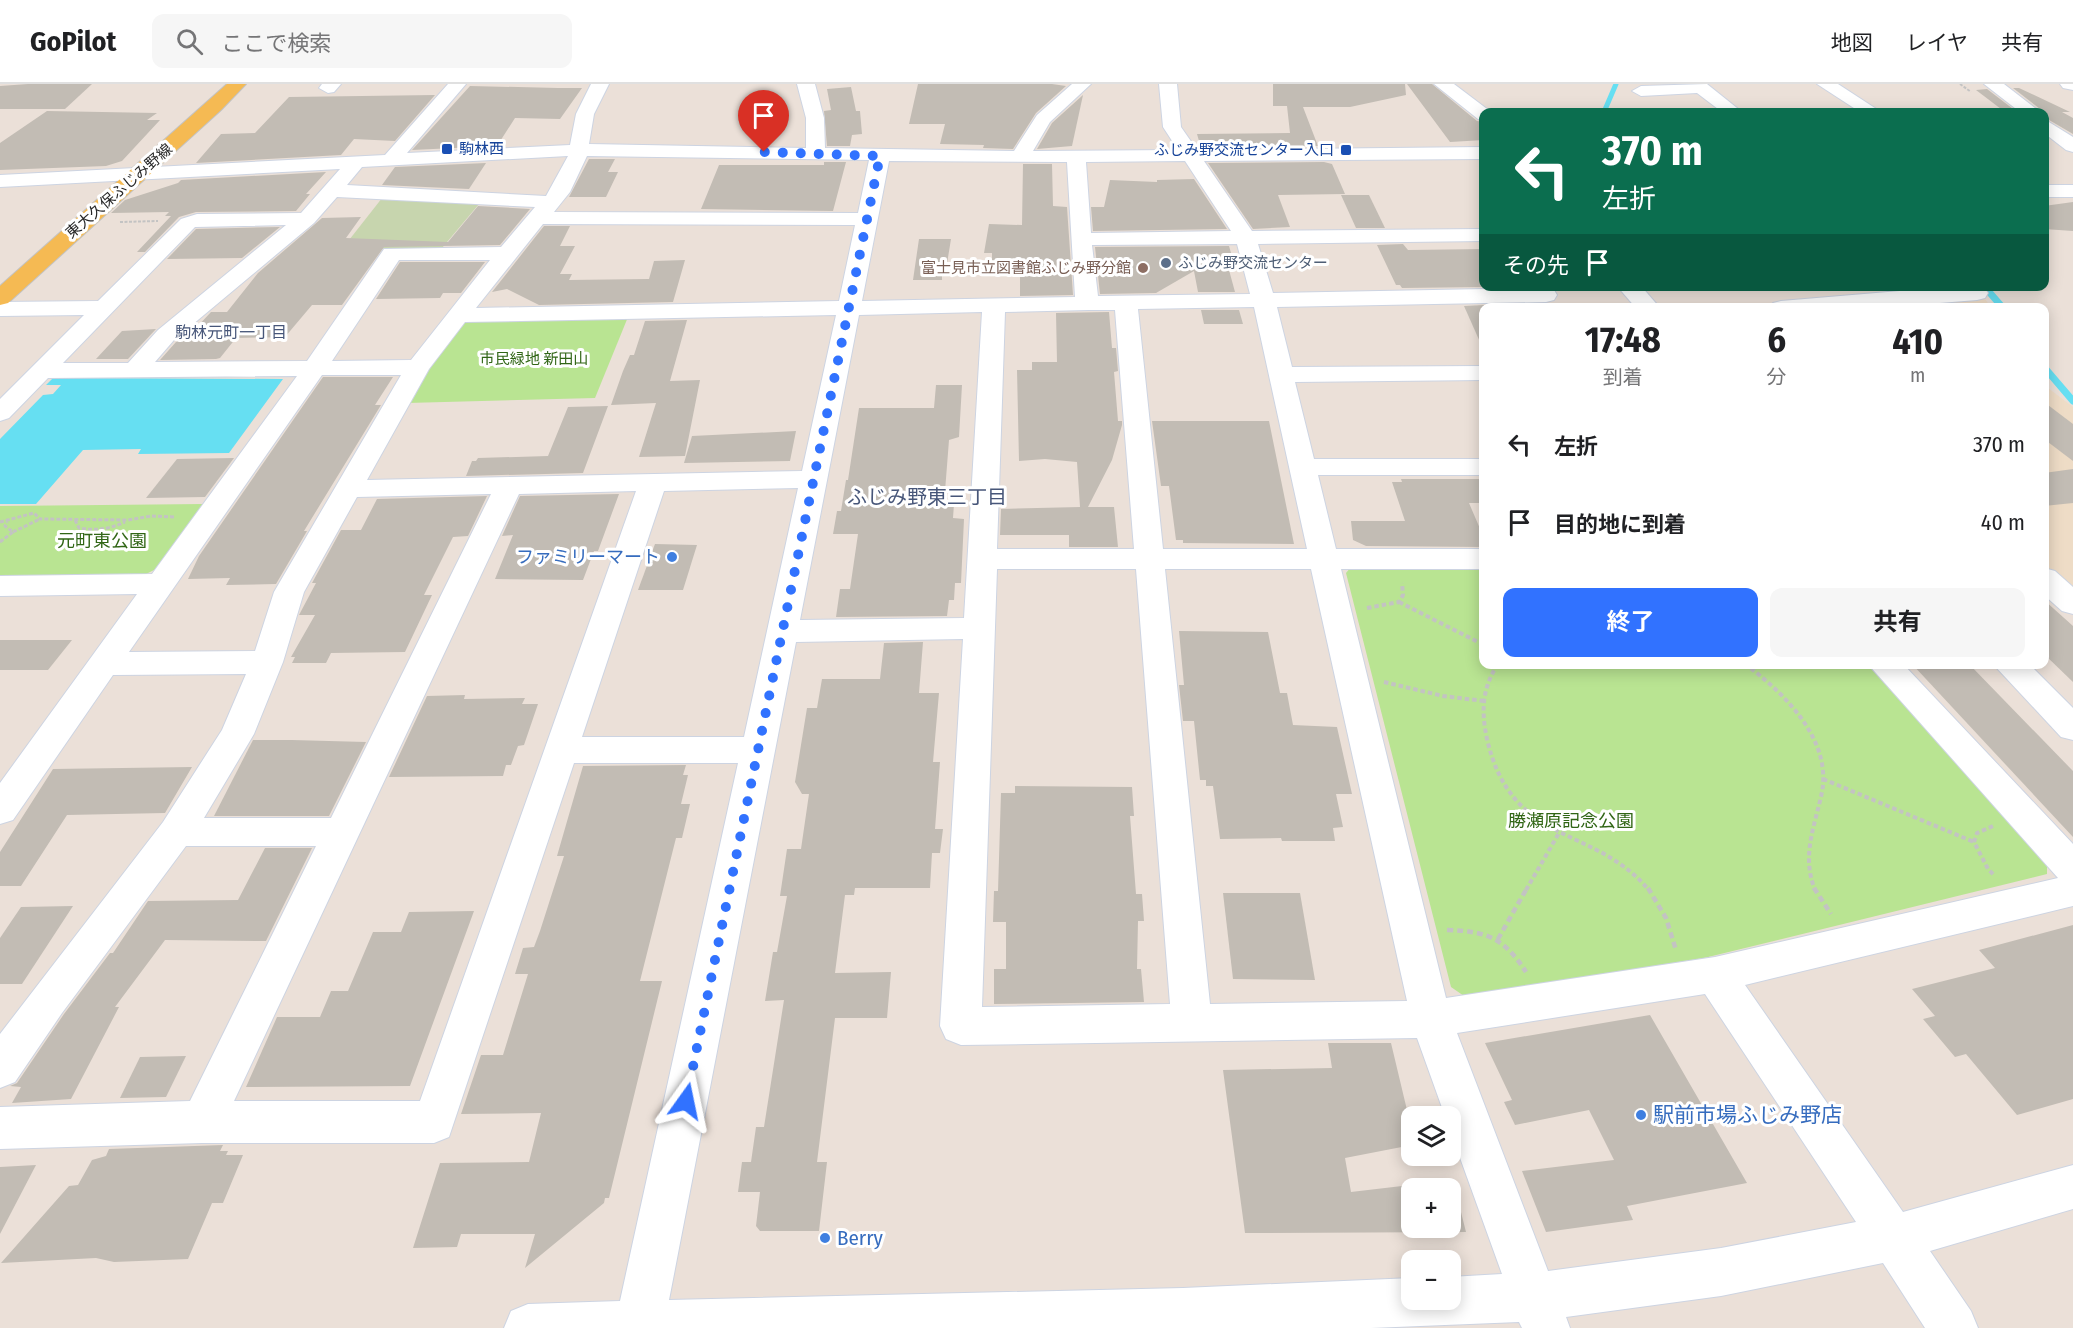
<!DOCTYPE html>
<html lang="ja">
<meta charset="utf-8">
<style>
body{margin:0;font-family:"Fira Sans Condensed","Noto Sans JP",sans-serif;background:#f6f6f6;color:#202124;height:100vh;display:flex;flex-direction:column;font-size:22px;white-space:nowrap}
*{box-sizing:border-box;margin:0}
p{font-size:20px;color:#757577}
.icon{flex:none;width:33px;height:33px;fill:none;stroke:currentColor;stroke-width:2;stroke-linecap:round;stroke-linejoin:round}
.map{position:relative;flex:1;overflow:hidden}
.panel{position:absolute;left:1479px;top:219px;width:570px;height:366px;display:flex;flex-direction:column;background:#fff;border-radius:12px;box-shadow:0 3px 15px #0003}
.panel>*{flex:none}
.top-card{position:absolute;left:1479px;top:24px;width:570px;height:183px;border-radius:12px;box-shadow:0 3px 15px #0003;background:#0b6e4f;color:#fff;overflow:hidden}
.controls{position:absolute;left:1401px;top:1022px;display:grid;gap:12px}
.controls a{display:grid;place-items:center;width:60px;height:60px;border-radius:12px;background:#fff;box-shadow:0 3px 15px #0003;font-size:30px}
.pin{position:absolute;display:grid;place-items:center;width:51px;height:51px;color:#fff;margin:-62px -26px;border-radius:50% 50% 50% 0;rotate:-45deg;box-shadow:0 0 6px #0007}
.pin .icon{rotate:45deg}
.me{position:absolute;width:66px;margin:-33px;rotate:12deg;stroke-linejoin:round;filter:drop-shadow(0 0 4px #0008)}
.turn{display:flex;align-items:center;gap:21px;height:126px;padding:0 24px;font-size:27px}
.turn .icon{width:78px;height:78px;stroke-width:2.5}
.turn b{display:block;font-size:42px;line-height:51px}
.then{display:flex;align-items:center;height:57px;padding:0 24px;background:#0003;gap:12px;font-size:22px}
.eta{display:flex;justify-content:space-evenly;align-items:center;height:102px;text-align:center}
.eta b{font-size:36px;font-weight:700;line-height:42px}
.button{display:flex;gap:12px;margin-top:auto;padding:12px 24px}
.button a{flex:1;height:69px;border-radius:12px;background:#3172ff;color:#fff;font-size:24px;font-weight:700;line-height:69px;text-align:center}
.button a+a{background:#f6f6f6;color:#202124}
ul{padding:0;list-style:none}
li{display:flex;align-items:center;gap:18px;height:78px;padding:0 24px}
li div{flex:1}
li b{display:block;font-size:22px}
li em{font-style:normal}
header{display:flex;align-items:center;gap:36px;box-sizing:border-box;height:84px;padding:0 30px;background:#fff;border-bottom:2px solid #e0e0e0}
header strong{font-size:28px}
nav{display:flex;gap:33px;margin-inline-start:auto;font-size:21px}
.search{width:420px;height:54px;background:#f6f6f6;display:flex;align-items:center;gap:15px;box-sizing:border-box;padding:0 21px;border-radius:12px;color:#757577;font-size:22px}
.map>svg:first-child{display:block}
.education{fill:#eedcc6}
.green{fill:#b9e492}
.cemetery{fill:#c7d5ae}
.water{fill:#66dff2}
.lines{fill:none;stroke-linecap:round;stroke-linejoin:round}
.stream-far1{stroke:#66dff2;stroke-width:5}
.stream{stroke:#66dff2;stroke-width:7}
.building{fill:#c2bcb4;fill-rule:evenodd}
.minor-casing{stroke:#cdd4e2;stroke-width:2}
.major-casing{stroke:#c3c3c3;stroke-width:2}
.path-far3{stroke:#c3c3c3;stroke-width:2;stroke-dasharray:3 1.5;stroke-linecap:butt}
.path-far2{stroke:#c3c3c3;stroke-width:3;stroke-dasharray:4 2;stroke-linecap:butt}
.path-far1{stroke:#c3c3c3;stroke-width:4;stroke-dasharray:4.5 3;stroke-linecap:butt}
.path{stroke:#c3c3c3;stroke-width:4.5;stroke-dasharray:6 4;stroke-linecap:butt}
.minor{fill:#fff;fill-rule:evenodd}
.major{fill:#f5ba53;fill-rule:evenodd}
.route{stroke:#3172ff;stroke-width:10;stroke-dasharray:0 18}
.transit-dot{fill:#1a4fb4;stroke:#fff;stroke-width:2}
.service-dot{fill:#5c6f8a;stroke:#fff;stroke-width:2}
.education-dot{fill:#8d6e63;stroke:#fff;stroke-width:2}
.shop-dot{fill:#3f7fe0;stroke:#fff;stroke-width:2}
.labels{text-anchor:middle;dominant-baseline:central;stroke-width:6;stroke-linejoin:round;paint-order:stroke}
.far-transit-label{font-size:15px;fill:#164399;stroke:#fff;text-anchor:start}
.far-street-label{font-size:15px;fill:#272727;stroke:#fff}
.far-service-label{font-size:15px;fill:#4e5e75;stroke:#fff;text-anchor:start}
.far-education-label{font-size:15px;fill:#785e54;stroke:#fff;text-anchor:end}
.far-park-label{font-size:15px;fill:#316616;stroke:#fff}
.far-neighbourhood-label{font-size:16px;fill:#475679;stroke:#fff}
.park-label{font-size:18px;fill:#316616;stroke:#fff}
.shop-label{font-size:18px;fill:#366cbe;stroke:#fff;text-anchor:end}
.neighbourhood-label{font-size:20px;fill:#475679;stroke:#fff}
.near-shop-label{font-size:21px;fill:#366cbe;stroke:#fff;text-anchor:start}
</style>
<header>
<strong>GoPilot</strong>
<div class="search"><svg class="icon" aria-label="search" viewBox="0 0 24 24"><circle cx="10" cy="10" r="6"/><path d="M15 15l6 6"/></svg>ここで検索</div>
<nav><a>地図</a><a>レイヤ</a><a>共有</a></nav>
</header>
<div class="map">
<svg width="2073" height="1244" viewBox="0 0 2073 1244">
<rect width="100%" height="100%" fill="#ebe0d8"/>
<g class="education">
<path d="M1985,215l6,8 -129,1z"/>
<path d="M2044,301l29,22v184l-28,-25z"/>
</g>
<g class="green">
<path d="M628,233l-33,81 -188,5 52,-80 11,-3z"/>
<path d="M204,420l-46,64 -16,8 -142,2v-72z"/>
<path d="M1351,483h132l1,97 385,1 178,195v14l-343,84 -240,38 -13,-9 -105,-414z"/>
</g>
<path class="cemetery" d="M386,109l93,11 -37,44 -100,1z"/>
<path class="water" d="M53,294l230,1 -54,74 -91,1 3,-5 -58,1 -47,54h-36v-65l43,-44 10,-1 8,-9h-15z"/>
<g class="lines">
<g class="stream-far1">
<path d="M1604,28l12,-28"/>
<path d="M1984,202l2,2"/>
</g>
<g class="stream">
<path d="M1984,202l19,22"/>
<path d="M2044,283l29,34"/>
</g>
</g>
<g class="building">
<path d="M28,0h64l-27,25h-65v-23z"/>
<path d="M918,0h134l14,2 -30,27 -23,36 -30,-1 1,-3 -44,-1 5,-20h-36z"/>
<path d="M1273,0h132l1,11 -56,12h-47l15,39 -117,2 -4,-14 93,-1 -3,-27h-14z"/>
<path d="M1407,0h25l45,37 7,1v18l-34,2z"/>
<path d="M470,2l88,2h24l-22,31 -45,-1 -18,28 -85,4z"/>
<path d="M851,3l5,24h4l2,23 -10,1 -2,11h-23l-3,-35 7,-1 -4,-21z"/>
<path d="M2013,4h6l51,24h-8l11,6v16l-29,-17v-5z"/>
<path d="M1987,5l30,23h-12l-29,-22z"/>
<path d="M435,11l-40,46 -41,-2 -13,16 -145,8 25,-29 34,-1 34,-36z"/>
<path d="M1083,11l-11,51 -35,3 15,-26z"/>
<path d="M47,27l110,2 -10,7h13l-38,41 -16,5 -106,4v-27z"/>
<path d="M589,75h26l-7,13h10l-12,25h-37z"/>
<path d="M824,78h22l-13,49 -132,-2 18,-44h105z"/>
<path d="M1324,78l8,2 13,30 -67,1 12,32 -37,2 -45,-66z"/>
<path d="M486,79l-17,26 -87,-4 13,-18z"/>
<path d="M1023,80h29l1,42 14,1 6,88 -53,1v-28h-28v-15h-8l5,-29 33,1z"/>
<path d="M326,88l-20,22h4l-14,17 -100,1 -17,5 -34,35h-8l34,-36h-6l4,-4 -58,1 14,-13 53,-17 3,-3z"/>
<path d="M1194,95l33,50 -134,2 -2,-24h13l6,-27 47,2v-2z"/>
<path d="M1341,111h28l16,33h-29z"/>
<path d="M2073,118v29l-29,-2v-23z"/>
<path d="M478,122l52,3 -30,36 -116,2 -42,58h-30l-27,32 -49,1 -16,20 -4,1 -56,1 16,-18 21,-15 14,-15h16l31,-39 64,-55 39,-1 -15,21 102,4z"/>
<path d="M544,142h26l-10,20h15l-15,28h12l-3,6 80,-1 5,-18 31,-1 -12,42 -134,3 -32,-16 -15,3z"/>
<path d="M280,143l-38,31 -75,1 29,-30z"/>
<path d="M919,155h32l-6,37h-3v4h-29z"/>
<path d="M1403,160l5,6 76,-1v38l-82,1 -2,-3h-4l-19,-40z"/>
<path d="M1229,162l7,24h-7l6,22h-37l-4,-21 -38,22 -56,1 -5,-47z"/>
<path d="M400,178h85l-24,31h-18l-3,5 -64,1z"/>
<path d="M1484,221v46l-20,-45z"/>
<path d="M1201,226h38l4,14h-39z"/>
<path d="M1109,228l3,36h4l2,23 -4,1 4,49h4v4l-10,35 -24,47h26l4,40h-49v-12h-69l1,-26 79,-2 -3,-45 -32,-3 -26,2 -2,-91h15v-8h25l-1,-49z"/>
<path d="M687,236l-17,61 30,-1 -15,76 -46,1 17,-54 -45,2 12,-34 7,-16h4l11,-34z"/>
<path d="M156,245l-28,30h-32l26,-28z"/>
<path d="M323,293h70l-18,28h6l-77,126h3l-31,53 -50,1 4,-7 -42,1 11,-23z"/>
<path d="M936,301h26l-3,52 -10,3 -5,64h10l-1,14 11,1 -3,64h-6l-1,17h-5l-2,16 -111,1 4,-28h10l8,-55h-25l4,-23h4l5,-31h2l11,-72h75z"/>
<path d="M2044,318l29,22v37l-29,-22z"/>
<path d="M608,322l-25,67 -117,3 6,-15h4l2,-3 70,-2 20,-49z"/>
<path d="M1152,337h117l25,123 -111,-1v-3h-7l-7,-54h-8z"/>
<path d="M796,347l-6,30 -106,2 8,-27z"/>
<path d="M234,374l-29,39 -59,1 31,-39z"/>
<path d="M2073,385v34l-29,3v-33z"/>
<path d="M1401,395h83v24h-15l15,35v9l-118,-1 -13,-6 -2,-19h54l-13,-39h10z"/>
<path d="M619,410l-21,57h-4l-11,29 -88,-1 18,-44 -11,1 18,-40z"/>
<path d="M487,412l-19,40 -15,1 -29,58h8l-27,57 -74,1 -5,10h-34l3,-6h-4l24,-42h-16l17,-32h-4l29,-53h20l16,-31z"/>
<path d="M655,460l42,1 -14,45h-45z"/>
<path d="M2044,516l29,26v56l-29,-28z"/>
<path d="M1179,547l89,1 12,61h7l6,32 44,2 15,67h-16l7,33 -10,1 2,13h-53l-1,-3 -61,1 -7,-53h-7v-6h-6l-6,-59h-11l-4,-36h5z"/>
<path d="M0,556h72l-24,30h-48z"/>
<path d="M923,558l-4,51h20l-6,69h7l-5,67h8l-3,24h-8l-2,35h-75l-1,7h-9l-10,78 56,-1 -4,46h-52l-18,144h10l-8,69h-59l-4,-5 4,-34h-22l4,-30h9l5,-35h8l20,-127 -19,1 8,-49h4l10,-56h-7l7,-47h14l8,-55h-7l-7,-12 12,-74h10l5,-29h58l4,-36z"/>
<path d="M1912,580h57l104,107v66z"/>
<path d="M465,611l-1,4 61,-1 -3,6h16l-14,41 -6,1 -7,19h-5l-3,11 -114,1 38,-81z"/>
<path d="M253,656h39l74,2 -37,74h-115z"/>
<path d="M686,681l-3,10h5l-7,29h9l-8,34h-6l-36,143h22l-53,217h-4l-1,5 -79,65 10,-34h-74l-4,13 -44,1 27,-85 89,-1 12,-49 -80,1 20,-59h22l25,-81h-13l8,-26 11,-1 6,-16 24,-75h-7l26,-90z"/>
<path d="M192,683l-27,46 -98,2 -46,71h-21v-34l53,-83z"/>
<path d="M1015,702l117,1 2,29h-4l6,78h6l2,27h-6l-1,48h4l3,33 -150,2v-35h12v-47h-13l1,-31h4l3,-98h14z"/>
<path d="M265,764h47l-46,93 -101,-1 -50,67h4l-48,92 -59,4 9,-16 -11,-1 7,-3 47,-69 46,-61h3l35,-52 90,-1z"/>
<path d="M1223,809h77l15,87 -82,-1z"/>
<path d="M73,822l-51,78h-22v-46l21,-31z"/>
<path d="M474,827l-64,175 -164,1 31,-70h43l11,-26h17l25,-59h28l8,-20z"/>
<path d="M2073,841v174l-56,16 -51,-61 -11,3 -32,-38 12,-3 -23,-27 83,-21 -16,-18z"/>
<path d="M1650,931l97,168 -120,23 6,14 -87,12 -24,-61 92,-11 -25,-50 -74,15 -11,-23 8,-2 -27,-57z"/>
<path d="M1328,959h63l21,88v14l-67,13 6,34 102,-12 13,52 -221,1 -22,-163 109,-2zM1412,1104h38v39h-38z"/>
<path d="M186,972l-20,41 -46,1 20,-41z"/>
<path d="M223,1061l-3,6h8l-2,4h17l-20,48h-11l-24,56 -74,3 -18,-4 -95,5 68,-77 9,-1 14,-25 14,-4 3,-7z"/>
<path d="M36,1081l-36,69v-67z"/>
</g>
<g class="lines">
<defs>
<g id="minor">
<path d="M322,0h19l-7,8 -6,1 -9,-5z"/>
<path d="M448,0h18l-59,69 163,-8 6,-31 15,-30h18l-15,30 -5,30 217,4v-30l-9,-34h18l9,34 1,30 189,3 23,-36 35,-31h19l-41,38 -17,29 145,-1 -15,-23 -4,-43h18l4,43 16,23 287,-3v12l-280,2 48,70 232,-2v12l-226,3 15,49 273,-5 8,2 3,5 -3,5 -8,2 -269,5 15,60 192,-1v14l-189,2 19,77h170v16h-166l18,74h148v20h-143l105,429 269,-41 343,-79 -190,-214h35l170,180v62l-328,79 158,227 170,-47v44l-143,42 41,60 7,17h-53l-42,-65 -162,33 -155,21 4,11h-48l-3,-6 -148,6h-867l7,-17 17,-7 92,-3 118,-538h-164l-125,374 -15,6h-232l-202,6v-42l190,-6 126,-255h-130l-124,167 -47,69 -15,6v-54l163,-212 59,-92 24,-56 -133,1 -100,145 -13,4v-41l137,-189 -137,2v-20l152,-2 145,-198 -249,2 -39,40 -9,3v-22l84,-84 -84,1v-14l98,-1 83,-82 16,-5 104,-1 39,-44 -340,18v-12l385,-20zM568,72l-22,40 -199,-11 15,-18zM587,72l282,4 -11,53 -304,-1 16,-20zM889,77l178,1 8,135 -213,4zM1185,77l46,70 -140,2 -5,-71zM337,113l198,10 -34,40 -117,2 -77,112 -152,1 19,-22 140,-117zM543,140l312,1 -16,76 -363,7zM286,141l-128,105 -30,33h-65l132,-136zM1237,160l13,50 -152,2 -6,-51zM399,176h91l-79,100 -79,1zM1254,223l53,242h-144l-25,-240zM1089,226h26l19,239h-137l8,-237zM982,228l-18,306 -164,2 59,-305zM836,231l-34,156 -435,9 62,-111 36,-47zM322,291h79l-127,217 -19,59 -126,1zM798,404l-54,249h-162l82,-246zM636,407l-216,610h-186l285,-607zM491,410l-160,324h-127l50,-84 29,-72 21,-70 53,-95zM997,485h139l34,435 -188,3zM1165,485h146l96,432 -197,3zM963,555l-23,387 6,13 15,6 456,-7 28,78h5v14l52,144 -52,3v22h-38v-21l-229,10 -514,12 127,-658zM1705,910l151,228 -135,26 -173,23 -91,-238z"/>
<path d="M1434,0h20l37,28h-7v8l-6,-1z"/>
<path d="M1707,0l35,28h-20l-25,-19 -56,3 -9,-5 9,-5z"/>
<path d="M1817,0h21l43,28h-21z"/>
<path d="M1984,0h20l36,28h-20z"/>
<path d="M2060,0h13v6l-10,-2z"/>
<path d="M2044,35l29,18v15l-7,-2 -22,-17z"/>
<rect x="2044" y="101" width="29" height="12"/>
<path d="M1617,202h24l19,22h-24z"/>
<path d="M1959,202h24l5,7 -3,5 -8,2 -100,8h-107l3,-5 8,-2z"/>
<path d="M2044,484l11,3 18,16v27l-11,-3 -18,-16z"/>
<path d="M1993,580h36l44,44v32l-12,-3z"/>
</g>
<path id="major" d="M227,0h19l-25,26 -213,193 -8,2v-19z"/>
</defs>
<use href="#minor" class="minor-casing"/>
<use href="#major" class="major-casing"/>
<g class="path-far3">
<path d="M1960,0l11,8"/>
<path d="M120,138l38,-1"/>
</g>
<g class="path-far2">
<path d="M75,436l4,8c16,3 31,1 46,-6"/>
<path d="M0,438l34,-9 6,6 88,1 23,-4 23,1"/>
<path d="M13,448l27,-13"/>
<path d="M0,458l13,-10 -8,-6 2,-4"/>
</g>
<g class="path-far1">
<path d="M1399,518l85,43"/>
<path d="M1367,524l32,-6 4,-7 -1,-12"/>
<path d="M1498,580c-16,24 -17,47 -11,75 25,108 106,85 162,151"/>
<path d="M1745,580c38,28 87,75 77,128 -7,34 -21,63 -7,98"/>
<path d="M1384,598l59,14 41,5"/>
<path d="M1823,695l151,63"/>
<path d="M1993,742l-16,7 -3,9 14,27 7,7"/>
<path d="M1526,806l33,-57"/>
</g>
<g class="path">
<path d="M1648,804l18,30 10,32"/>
<path d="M1814,804l17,26"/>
<path d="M1447,846c40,1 57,8 79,42"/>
<path d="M1498,855l29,-51"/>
</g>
<use href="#minor" class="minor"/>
<use href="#major" class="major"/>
</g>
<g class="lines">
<path class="route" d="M686,1017l194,-945 -116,-4"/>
</g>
<g class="transit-dot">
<rect x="441" y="59" width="12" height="12" rx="3"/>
<rect x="1340" y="60" width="12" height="12" rx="3"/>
</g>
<circle class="service-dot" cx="1166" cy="179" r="6"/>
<circle class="education-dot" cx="1143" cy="184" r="6"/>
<g class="shop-dot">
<circle cx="672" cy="473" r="6"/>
<circle cx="1641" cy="1031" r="6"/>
<circle cx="825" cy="1154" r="6"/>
</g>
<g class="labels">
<g class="far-transit-label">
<text x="459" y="65">駒林西</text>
<text x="1334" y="66" text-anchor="end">ふじみ野交流センター入口</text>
</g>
<g class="far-street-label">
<text transform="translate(119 107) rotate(-41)">東大久保ふじみ野線</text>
</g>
<g class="far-service-label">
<text x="1178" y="179">ふじみ野交流センター</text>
</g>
<g class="far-education-label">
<text x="1131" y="184">富士見市立図書館ふじみ野分館</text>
</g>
<g class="far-park-label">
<text x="534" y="275">市民緑地 新田山</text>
</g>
<g class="far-neighbourhood-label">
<text x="231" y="248">駒林元町一丁目</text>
</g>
<g class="park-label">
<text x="102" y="457">元町東公園</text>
<text x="1571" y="737">勝瀬原記念公園</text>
</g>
<g class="shop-label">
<text x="660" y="473">ファミリーマート</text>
</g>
<g class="neighbourhood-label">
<text x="927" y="413">ふじみ野東三丁目</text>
</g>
<g class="near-shop-label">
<text x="1653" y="1031">駅前市場ふじみ野店</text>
<text x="837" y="1154">Berry</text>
</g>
</g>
</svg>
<div class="controls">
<a><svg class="icon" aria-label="layers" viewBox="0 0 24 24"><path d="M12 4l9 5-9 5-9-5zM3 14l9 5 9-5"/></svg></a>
<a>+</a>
<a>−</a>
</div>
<div class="pin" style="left:764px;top:68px;background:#d93025"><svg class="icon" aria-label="arrive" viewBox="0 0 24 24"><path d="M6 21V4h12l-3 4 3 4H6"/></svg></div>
<svg class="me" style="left:686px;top:1017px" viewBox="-20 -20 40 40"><path d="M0-17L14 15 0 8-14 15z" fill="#3172ff" stroke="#fff" stroke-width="4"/></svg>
<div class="top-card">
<div class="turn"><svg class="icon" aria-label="left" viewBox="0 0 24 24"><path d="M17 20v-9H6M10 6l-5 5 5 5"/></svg><div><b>370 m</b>左折</div></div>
<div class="then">その先<svg class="icon" aria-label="arrive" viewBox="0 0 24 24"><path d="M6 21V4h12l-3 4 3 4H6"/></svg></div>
</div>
<section class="panel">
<div class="eta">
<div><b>17:48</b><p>到着</p></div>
<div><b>6</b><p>分</p></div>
<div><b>410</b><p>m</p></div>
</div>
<ul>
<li><svg class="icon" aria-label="left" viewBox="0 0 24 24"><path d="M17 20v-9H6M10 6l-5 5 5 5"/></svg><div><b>左折</b></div><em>370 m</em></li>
<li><svg class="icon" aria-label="arrive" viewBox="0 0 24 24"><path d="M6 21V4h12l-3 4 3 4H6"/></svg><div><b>目的地に到着</b></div><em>40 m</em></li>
</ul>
<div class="button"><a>終了</a><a>共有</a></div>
</section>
</div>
